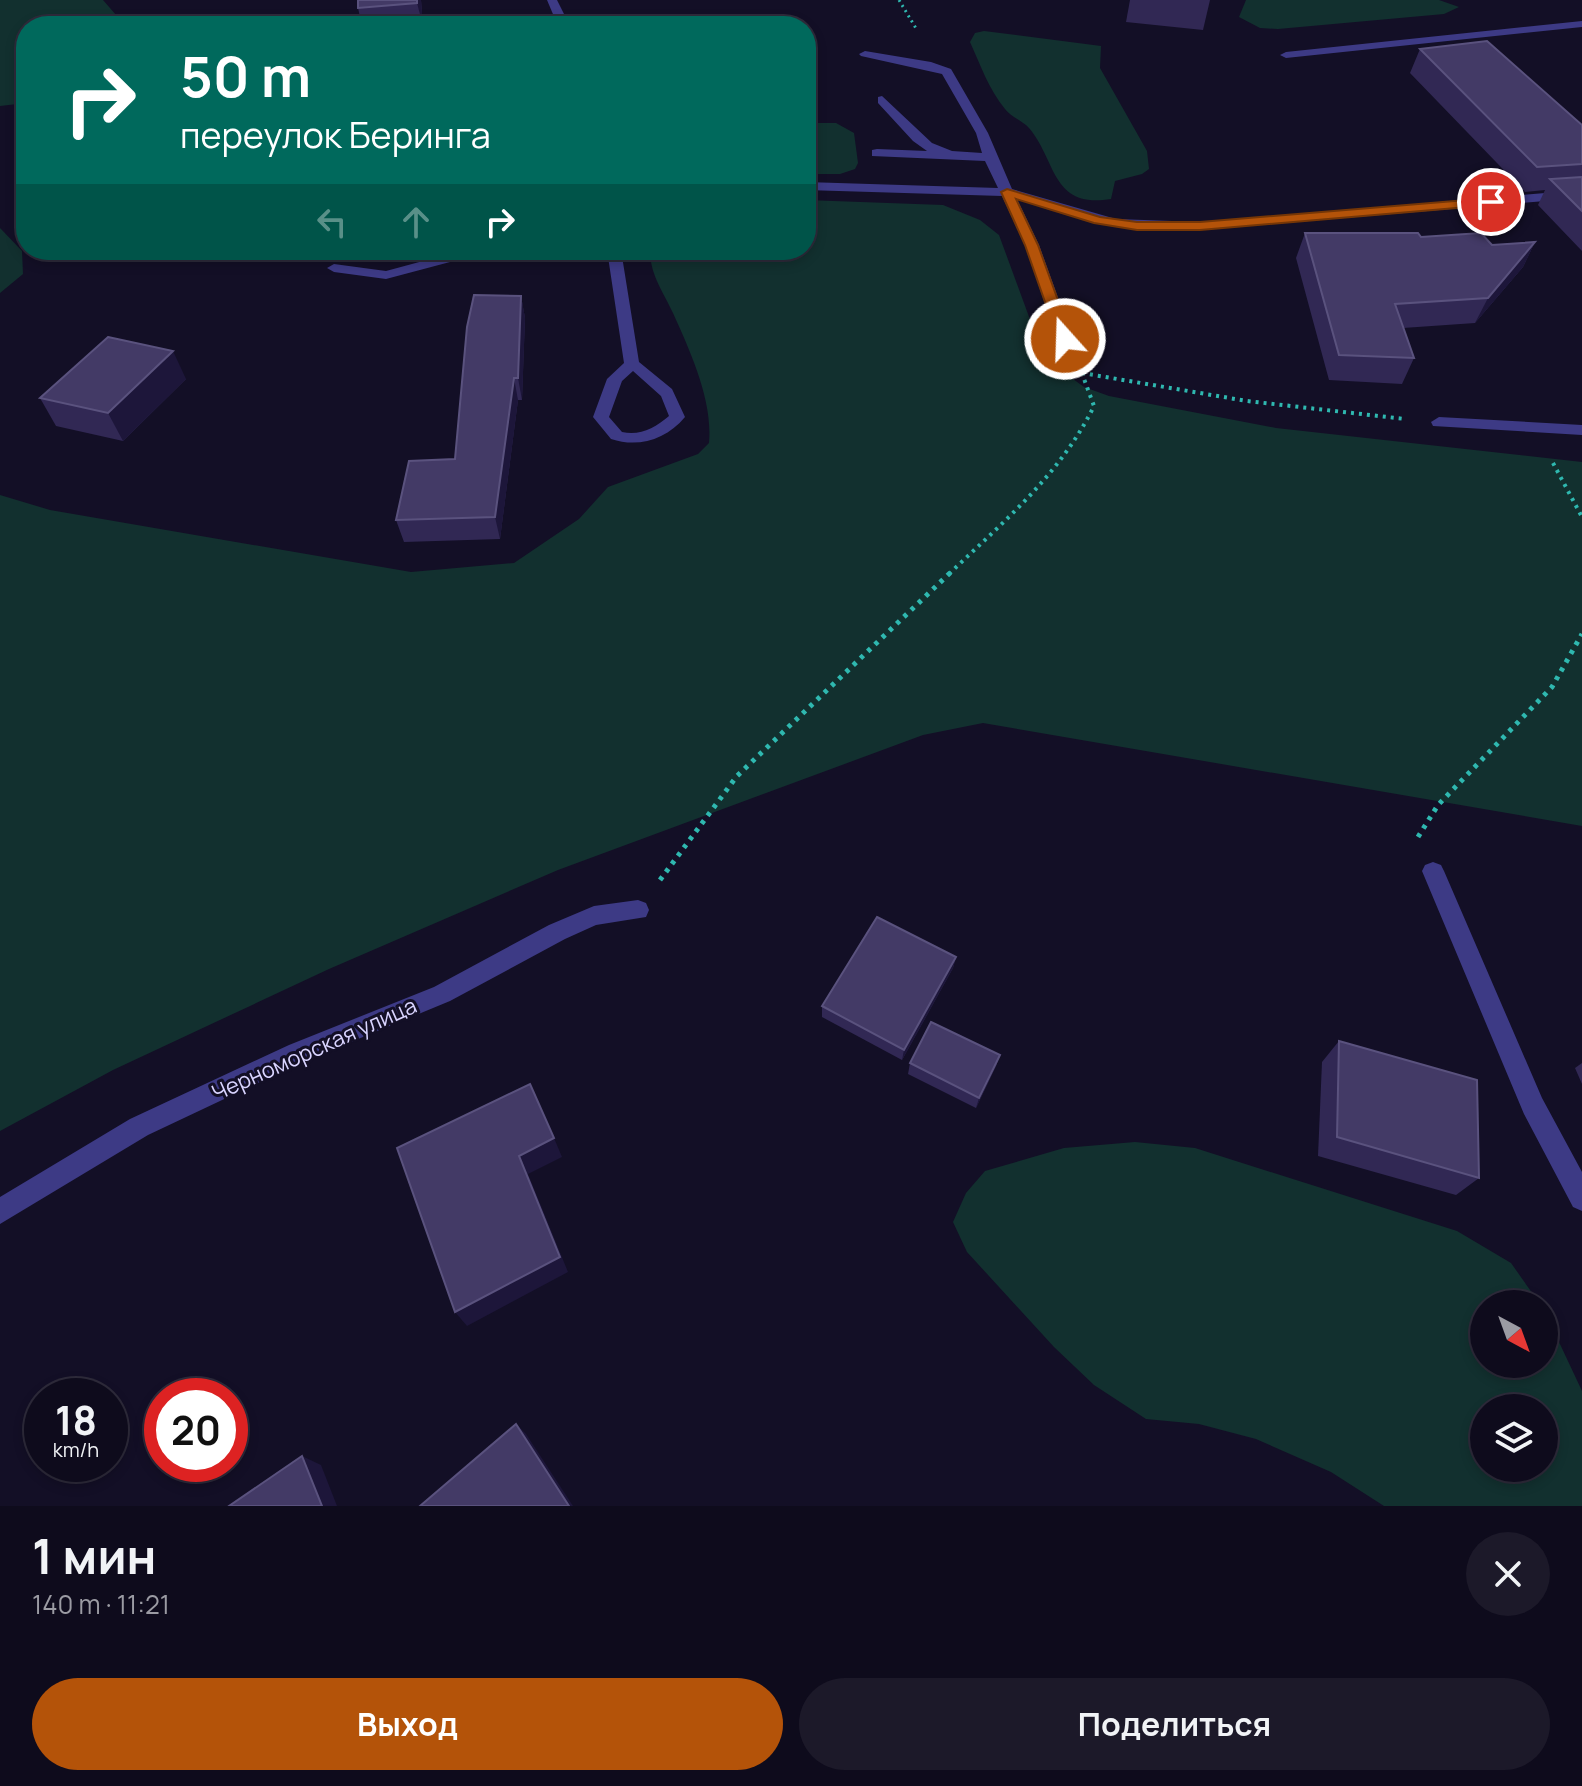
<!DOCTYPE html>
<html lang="ru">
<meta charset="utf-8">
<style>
body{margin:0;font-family:Manrope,sans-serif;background:#1c1929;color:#f1f3f6;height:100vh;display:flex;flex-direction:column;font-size:30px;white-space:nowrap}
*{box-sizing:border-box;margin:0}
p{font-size:26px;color:#9b9ba3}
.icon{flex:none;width:44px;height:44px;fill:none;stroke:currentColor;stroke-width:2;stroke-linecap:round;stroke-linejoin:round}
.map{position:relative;height:1506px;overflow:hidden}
.side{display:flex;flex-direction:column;background:#0e0b1c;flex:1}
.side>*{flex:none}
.banner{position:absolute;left:16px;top:16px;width:800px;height:244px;border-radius:32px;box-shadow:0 4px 12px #0003,0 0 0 2px #2e2b3b;background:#00695c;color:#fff;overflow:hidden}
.needle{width:52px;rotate:139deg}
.buttons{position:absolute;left:1470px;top:1290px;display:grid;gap:16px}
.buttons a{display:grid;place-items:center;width:88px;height:88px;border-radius:50%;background:#0e0b1c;box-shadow:0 4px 12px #0003,0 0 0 2px #2e2b3b;font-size:40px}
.speed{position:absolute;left:24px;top:1378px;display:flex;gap:16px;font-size:40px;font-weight:700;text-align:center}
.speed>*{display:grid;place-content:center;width:104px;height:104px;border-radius:50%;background:#0e0b1c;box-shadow:0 4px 12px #0003,0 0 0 2px #2e2b3b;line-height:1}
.speed small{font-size:20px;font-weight:400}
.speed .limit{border:12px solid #d22;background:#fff;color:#111}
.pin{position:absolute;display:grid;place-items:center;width:68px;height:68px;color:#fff;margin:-34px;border:4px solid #fff;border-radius:50%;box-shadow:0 2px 8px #0007}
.me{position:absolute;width:88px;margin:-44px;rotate:340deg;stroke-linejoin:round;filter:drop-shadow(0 0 6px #0008)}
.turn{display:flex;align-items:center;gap:28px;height:168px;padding:0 32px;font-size:36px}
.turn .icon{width:104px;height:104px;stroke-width:2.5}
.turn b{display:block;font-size:56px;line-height:68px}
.lanes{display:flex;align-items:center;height:76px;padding:0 32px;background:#0003;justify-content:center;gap:40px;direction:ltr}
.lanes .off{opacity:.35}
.round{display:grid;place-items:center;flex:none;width:84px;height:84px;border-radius:42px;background:#1c1929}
.summary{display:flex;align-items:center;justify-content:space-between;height:136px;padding:0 32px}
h1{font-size:48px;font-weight:700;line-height:60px}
.button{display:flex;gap:16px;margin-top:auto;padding:16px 32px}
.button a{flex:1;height:92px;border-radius:48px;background:#b45309;color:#fff;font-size:32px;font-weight:700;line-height:92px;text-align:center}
.button a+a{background:#1c1929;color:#f1f3f6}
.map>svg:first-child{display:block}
.green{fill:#12302f;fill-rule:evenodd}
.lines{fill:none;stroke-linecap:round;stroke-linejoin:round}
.path-far2{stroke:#2fb8b0;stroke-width:3;stroke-dasharray:2 4;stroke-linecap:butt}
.path-far1{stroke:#2fb8b0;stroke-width:4;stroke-dasharray:3 5;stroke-linecap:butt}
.path{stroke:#2fb8b0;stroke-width:5;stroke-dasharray:4 6;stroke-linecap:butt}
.service{fill:#3d3a85;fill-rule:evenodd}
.wall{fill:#312854}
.shaded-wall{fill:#1d163a}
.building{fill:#433a66;stroke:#5a527e;stroke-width:2}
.route{fill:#b45309;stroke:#753606;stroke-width:2}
.labels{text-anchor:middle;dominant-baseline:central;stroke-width:6;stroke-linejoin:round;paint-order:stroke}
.street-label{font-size:22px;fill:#d9d4ff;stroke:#130f26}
</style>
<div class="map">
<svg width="1582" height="1506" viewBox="0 0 1582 1506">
<rect width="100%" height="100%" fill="#130f26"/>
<g class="green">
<path d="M0,0h103l13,15 19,11h-109v77l-26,3z"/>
<path d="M1246,0h193l20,7 -15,7 -166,15 -18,-1 -21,-11z"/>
<path d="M984,31l117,15 -1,22 47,83 2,18 -7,5 -27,7 -4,18c-60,10 -54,-38 -82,-71 -6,-7 -18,-11 -24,-19 -16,-19 -25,-45 -35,-67l5,-9z"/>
<path d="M814,123h22l18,10 4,30 -3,6 -15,5h-34v-49z"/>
<path d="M806,200l137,5 37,15 19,15 40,109 23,27 22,16 25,9 167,32 306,34v364l-599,-103 -60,12 -365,135 -229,99 -216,101 -113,61v-636l50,15 361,62 103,-9 65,-44 29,-32 90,-33 11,-11c4,-43 -19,-92 -36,-130 -10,-22 -23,-38 -23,-63h156z"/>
<path d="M0,228l22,23 1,23 -23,19z"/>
<path d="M1135,1142l60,6 262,83 54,32 29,41h-56v60h60v-54l38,81v115h-198l-53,-34 -75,-33 -57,-15 -53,-5 -52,-34 -40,-38 -87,-95 -14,-30 13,-29 19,-22 79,-23zM1544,1408v60h-60v-60z"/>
</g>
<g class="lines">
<path class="path-far2" d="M899,0l18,30"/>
<g class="path-far1">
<path d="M1082,373l165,28 158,18"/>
<path d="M1553,463l29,54"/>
<path d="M949,574c55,-53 111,-99 145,-168l-14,-38"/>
</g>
<g class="path">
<path d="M1418,837l20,-32 114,-118 30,-53"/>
<path d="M660,880l77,-104 214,-204"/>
</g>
<g class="service">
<path d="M547,0h10l13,26h-12z"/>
<path d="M1582,21v6l-296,31 -6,-3 6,-3z"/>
<path d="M865,51l66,11 20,7 37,64 24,56 104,30 84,3 382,-32v8l-382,32 -85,-3 -98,-28 22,46 34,94 -8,5 -8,-5 -32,-94 -23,-49 -196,-6v-8l192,6 -13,-27 -113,-5v-6l5,-1 50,2 -14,-10 -35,-38v-6l4,-1 50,47 20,8 30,2 -6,-20 -34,-59 -81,-18 -2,-2z"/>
<path d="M485,250h46l-7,4 -74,8 -64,17 -52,-7 -7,-4 7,-4 52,7 63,-17z"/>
<path d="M607,250h14l18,112 33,27 13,28c-19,23 -47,31 -74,22l-18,-22 14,-38 17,-16zM633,371l28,25 8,20c-14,12 -29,20 -47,16l-13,-15 13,-36z"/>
<path d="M1439,417l143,8v10l-149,-9 -2,-4z"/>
<path d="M1433,862l8,3 3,6 98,227 40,74v39l-9,-4 -49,-93 -102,-243 3,-6z"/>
<path d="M638,900l8,3 3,7 -3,7 -50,8 -31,14 -115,62 -145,60 -157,74 -148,89v-27l130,-78 159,-74 145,-58 115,-62 45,-19z"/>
</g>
</g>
<g class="wall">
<path d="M358,0h63l2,26h-61l-4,-18z"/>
<path d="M1130,0h80l-7,30 -77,-8z"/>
<path d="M1420,49l162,76v126l-44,-46 7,-15 -20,2 -115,-119z"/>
<path d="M1305,233l116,4 71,8 43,-3 -12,25 -48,56 -72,5 11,30 -12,26 -73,-4 -33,-122z"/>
<path d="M521,296l4,22 -3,82h-4l-18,139 -96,3 -8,-22 59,-61z"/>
<path d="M186,379l-63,62 -67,-15 -16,-28z"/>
<path d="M956,957l-3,11 -51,92 -80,-43v-11z"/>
<path d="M1339,1041l140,137 -23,17 -138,-39 4,-94z"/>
<path d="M1000,1055l-4,11 -20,42 -68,-34 2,-11z"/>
<path d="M1582,1063v21l-7,-16z"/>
</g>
<g class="shaded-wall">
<path d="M417,0h4l2,26 -6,-23z"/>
<path d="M1535,242l-12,25 -48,56 13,-25z"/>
<path d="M521,296l4,22 -3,82 -4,-22z"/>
<path d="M173,351l13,28 -63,62 -15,-28z"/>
<path d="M514,378l4,22 -18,139 -5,-22z"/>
<path d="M956,957l-3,11 -51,92 2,-10z"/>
<path d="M1000,1055l-4,11 -20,42 3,-10z"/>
<path d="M554,1138l8,19 -34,17 40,98 -101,54 -12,-14 64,-156z"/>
<path d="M516,1424l10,10 47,72h-4z"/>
<path d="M302,1456l19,9 16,41h-15z"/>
</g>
<g class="building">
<path d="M358,0h59v3l-59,5z"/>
<path d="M1487,41l95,84v39l-45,3 -117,-118z"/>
<path d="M1582,177v34l-32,-32z"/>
<path d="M1305,233h113l3,4 60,-4 11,12 43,-3 -47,56 -93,6 19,54 -75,-3z"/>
<path d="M474,295l47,1 -3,82h-4l-19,139 -99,3 13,-59 46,-2 12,-132z"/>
<path d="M108,337l65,14 -65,62 -68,-15z"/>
<path d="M877,917l79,40 -52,93 -82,-44z"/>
<path d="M931,1022l69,33 -21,43 -69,-35z"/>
<path d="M1339,1041l138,39 2,98 -142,-41z"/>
<path d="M530,1084l24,54 -35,18 41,101 -105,55 -58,-164z"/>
<path d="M516,1424l53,82h-149z"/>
<path d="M302,1456l20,50h-93z"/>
</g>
<path class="route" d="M1007,189l93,28 37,5h63l291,-24 6,4 -6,3 -291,25h-63l-43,-7 -78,-24 22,46 34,94 -7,4 -7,-4 -33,-94 -24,-53z"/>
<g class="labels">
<g class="street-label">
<text transform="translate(314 1049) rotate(-24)">Черноморская улица</text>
</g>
</g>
</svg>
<div class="buttons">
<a><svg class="needle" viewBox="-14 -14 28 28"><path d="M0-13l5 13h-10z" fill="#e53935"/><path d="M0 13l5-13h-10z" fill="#9b9ba3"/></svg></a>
<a><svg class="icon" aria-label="layers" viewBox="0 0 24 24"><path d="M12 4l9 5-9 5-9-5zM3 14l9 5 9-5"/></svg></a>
</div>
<div class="speed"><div>18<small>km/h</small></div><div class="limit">20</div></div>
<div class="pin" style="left:1491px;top:202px;background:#d93025"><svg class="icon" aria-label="arrive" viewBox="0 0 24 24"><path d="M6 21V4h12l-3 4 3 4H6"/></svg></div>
<svg class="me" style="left:1065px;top:339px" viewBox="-20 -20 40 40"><circle r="17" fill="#b45309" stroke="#fff" stroke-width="3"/><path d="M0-11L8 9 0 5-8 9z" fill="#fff"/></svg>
<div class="banner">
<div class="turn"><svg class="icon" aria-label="right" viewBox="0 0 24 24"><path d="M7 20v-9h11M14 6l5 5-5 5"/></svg><div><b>50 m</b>переулок Беринга</div></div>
<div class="lanes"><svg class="icon off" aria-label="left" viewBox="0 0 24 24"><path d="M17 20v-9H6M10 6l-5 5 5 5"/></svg><svg class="icon off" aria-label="ahead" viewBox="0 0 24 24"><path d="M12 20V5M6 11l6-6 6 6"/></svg><svg class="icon" aria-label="right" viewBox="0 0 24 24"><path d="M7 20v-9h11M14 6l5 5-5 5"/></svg></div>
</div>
</div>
<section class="side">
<div class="summary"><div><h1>1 мин</h1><p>140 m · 11:21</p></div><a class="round"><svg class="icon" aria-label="close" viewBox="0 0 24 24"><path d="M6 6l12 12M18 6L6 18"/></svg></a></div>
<div class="button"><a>Выход</a><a>Поделиться</a></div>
</section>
